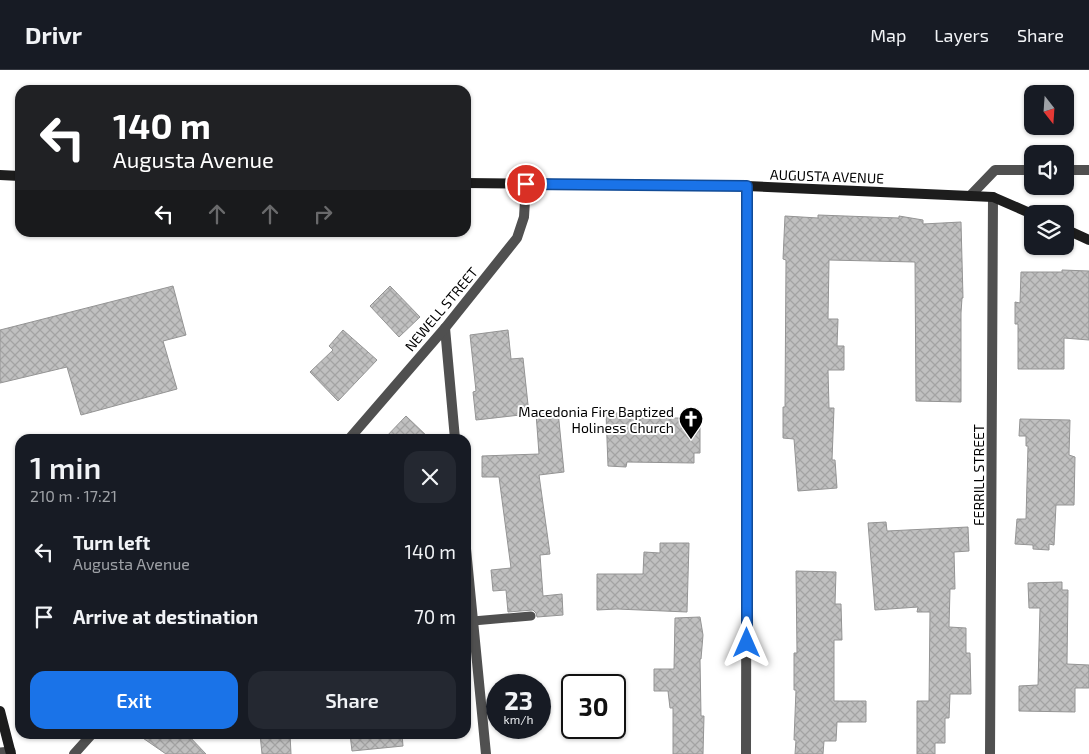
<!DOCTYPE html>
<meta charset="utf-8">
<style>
body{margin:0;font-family:"Exo 2",sans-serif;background:#242831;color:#f1f3f6;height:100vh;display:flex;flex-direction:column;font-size:19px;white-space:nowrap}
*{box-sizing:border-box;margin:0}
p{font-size:16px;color:#9ea1a6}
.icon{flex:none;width:28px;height:28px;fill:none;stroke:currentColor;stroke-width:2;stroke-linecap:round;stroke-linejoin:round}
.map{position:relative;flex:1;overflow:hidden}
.side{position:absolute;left:15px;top:364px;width:456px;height:305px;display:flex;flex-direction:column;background:#171b24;border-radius:15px;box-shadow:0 1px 4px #0004}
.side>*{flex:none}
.hud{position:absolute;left:15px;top:15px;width:456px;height:152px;border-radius:15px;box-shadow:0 1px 4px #0004;background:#202124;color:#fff;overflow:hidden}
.needle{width:32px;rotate:163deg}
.fabs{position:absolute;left:1024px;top:15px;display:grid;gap:10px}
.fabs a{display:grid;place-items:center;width:50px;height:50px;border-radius:10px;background:#171b24;box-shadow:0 1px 4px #0004;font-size:25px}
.speed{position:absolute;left:486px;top:604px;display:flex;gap:10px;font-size:25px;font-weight:700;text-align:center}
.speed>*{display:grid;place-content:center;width:65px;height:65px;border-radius:50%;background:#171b24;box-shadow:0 1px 4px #0004;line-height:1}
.speed small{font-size:12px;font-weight:400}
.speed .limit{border:2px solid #111;border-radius:8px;background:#fff;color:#111}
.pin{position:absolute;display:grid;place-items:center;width:42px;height:42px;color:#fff;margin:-21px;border:2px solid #fff;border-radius:50%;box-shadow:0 1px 5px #0007}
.me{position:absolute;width:55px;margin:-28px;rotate:0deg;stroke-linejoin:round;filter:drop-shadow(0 0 4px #0008)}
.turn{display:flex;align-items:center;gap:18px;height:105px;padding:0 15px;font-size:22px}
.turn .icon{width:65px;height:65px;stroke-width:2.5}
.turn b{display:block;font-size:35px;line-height:42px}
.lanes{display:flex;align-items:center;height:48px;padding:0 15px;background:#0003;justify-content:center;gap:25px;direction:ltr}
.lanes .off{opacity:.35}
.round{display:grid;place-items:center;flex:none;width:52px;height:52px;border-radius:15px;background:#242831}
.overview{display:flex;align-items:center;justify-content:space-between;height:85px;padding:0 15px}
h1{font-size:30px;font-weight:600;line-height:38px}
.cta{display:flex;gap:10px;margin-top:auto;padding:10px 15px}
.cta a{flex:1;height:58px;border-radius:15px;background:#1a73e8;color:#fff;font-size:20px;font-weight:600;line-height:58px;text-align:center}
.cta a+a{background:#242831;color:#f1f3f6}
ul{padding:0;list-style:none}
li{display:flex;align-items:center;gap:15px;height:65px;padding:0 15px}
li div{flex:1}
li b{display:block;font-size:19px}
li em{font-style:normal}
header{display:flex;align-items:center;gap:30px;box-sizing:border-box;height:70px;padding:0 25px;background:#171b24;border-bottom:1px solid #363941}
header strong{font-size:24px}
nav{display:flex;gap:28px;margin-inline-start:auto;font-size:18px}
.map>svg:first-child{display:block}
.building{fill:url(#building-cross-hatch);stroke:#949494}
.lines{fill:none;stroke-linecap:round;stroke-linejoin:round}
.lane{stroke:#505050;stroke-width:9}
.street{stroke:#505050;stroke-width:10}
.secondary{stroke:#1d1d1d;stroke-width:10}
.route-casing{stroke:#114b97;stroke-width:12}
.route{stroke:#1a73e8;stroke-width:9}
.labels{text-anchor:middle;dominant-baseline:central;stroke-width:4;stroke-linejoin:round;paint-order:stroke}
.street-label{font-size:14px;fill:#000;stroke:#fff}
.poi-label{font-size:14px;fill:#000;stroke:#fff;text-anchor:end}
</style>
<header>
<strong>Drivr</strong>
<nav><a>Map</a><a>Layers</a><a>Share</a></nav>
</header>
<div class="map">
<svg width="1089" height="684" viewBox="0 0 1089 684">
<defs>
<pattern id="building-cross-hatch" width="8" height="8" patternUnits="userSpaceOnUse" patternTransform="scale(1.25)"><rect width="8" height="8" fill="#c0c0c0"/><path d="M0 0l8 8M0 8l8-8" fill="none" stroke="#a3a3a3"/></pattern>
</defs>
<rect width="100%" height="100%" fill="#fff"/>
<g class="building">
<path d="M818,145l81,3v-2l24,4v4l38,-2 2,76h-1l-1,15v89l-45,-1 -1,-139 -86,-2 -1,59h10l-1,27h7v24h-16l1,38h5l-2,52h3l2,28 -39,3 -4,-52 -11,-1v-31h2l1,-147 -3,-1 2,-43 33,2z"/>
<path d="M1062,200l27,1v69l-25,-2v31h-46v-45h-3v-22l5,1 1,-31h41z"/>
<path d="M173,216l13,49 -23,6 14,48 -96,26 -14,-48 -67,16v-53z"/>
<path d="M390,216l30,31 -21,20 -29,-31z"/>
<path d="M343,260l34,30 -39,41 -28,-29 23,-22 -4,-4z"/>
<path d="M508,260l3,29 12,-1 6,56 -53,6 -3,-28 3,-1 -6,-56z"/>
<path d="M558,341l6,61 -25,3 11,79 -10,1 3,41 19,-2 1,21 -26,2 -1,-4 -3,-3 -25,2 -2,-22 -13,1 -2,-21 20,-2 -12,-91h-17v-21l57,-2 -3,-41z"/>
<path d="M606,343h19l2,5h68v9h5v26h-6v10l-67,-1 -1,5 -18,-1z"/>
<path d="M406,346l24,23h-46z"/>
<path d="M1020,349l50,1 -1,35 6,2 -1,48h-18l-2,40 -5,-1v6l-16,-1v-4l-18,-1 2,-25h9l2,-73h-2v-10h-7z"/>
<path d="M886,452l1,9 81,-4 1,24 -15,1 1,37h-5l-1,38 17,1v25h4l1,41h-21l-1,24h-4v25h-10v11h-18v-53h12l1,-89h-13l1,-5 -43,3 -7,-87z"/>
<path d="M660,473h29l-2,69 -70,-3 -20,1v-36h46l1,-22 16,1z"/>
<path d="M796,501l40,1 -1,32h6l1,36h-8v61h32v21h-29l-1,19h-12l-1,13h-28l1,-14h-2l2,-50h-2v-37h3z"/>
<path d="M1062,512v8h6l-1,74 22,1v23h-14v24l-56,-1v-25l19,-1 2,-77h-11l-1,-25z"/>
<path d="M700,547l3,18 -2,24h-1l1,57h3l-1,38h-30v-46h-3l-2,-17h-14v-22h20l1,-51z"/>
<path d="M137,664h50l19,20h-40z"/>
<path d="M260,664h30l1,20h-29z"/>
<path d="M350,664h52l1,12 -51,5z"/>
</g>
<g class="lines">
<g class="lane">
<path d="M473,551l58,-5"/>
<path d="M0,682l11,-1"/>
</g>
<g class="street">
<path d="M1065,100h24"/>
<path d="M970,126l25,-26h37"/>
<path d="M445,258l10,111"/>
<path d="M349,369l96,-111 72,-90 7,-21 2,-33"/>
<path d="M466,479l20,205"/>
<path d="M74,684l18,-20"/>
<path d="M746,684l1,-568"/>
<path d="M990,684l3,-557"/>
</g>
<g class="secondary">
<path d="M0,105l20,1"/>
<path d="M466,113l281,3 246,11 39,17"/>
<path d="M1065,159l24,11"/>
<path d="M0,641l11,43"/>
</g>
</g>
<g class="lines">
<defs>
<path id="route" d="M526,114l221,2v457"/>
</defs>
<use href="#route" class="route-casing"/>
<use href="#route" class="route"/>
</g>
<defs>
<symbol id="church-pin" viewBox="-11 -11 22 30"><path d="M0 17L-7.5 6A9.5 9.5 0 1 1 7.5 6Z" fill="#000" stroke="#fff"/><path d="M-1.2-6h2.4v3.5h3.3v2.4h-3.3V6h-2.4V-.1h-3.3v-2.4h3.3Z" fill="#fff"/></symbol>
</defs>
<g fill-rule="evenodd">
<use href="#church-pin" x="677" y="335" width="28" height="38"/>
</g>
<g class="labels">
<g class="street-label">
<text transform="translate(827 106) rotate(2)">AUGUSTA AVENUE</text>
<text transform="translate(441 239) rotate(-50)">NEWELL STREET</text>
<text transform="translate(978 405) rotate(-90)">FERRILL STREET</text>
</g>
<g class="poi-label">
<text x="674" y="341">Macedonia Fire Baptized<tspan x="674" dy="16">Holiness Church</tspan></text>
</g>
</g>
</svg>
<div class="fabs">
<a><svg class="needle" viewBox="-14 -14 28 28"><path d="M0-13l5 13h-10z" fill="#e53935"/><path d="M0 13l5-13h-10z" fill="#9ea1a6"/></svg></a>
<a><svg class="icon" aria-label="sound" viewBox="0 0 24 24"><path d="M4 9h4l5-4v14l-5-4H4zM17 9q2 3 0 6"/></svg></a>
<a><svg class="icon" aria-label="layers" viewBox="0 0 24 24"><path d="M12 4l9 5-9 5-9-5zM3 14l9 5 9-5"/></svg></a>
</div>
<div class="speed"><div>23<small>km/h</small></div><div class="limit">30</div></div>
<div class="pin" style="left:526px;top:114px;background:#d93025"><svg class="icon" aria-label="arrive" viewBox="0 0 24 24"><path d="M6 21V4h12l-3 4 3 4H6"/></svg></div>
<svg class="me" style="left:747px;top:573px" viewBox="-20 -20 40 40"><path d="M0-17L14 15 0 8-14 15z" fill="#1a73e8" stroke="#fff" stroke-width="4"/></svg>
<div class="hud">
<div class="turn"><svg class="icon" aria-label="left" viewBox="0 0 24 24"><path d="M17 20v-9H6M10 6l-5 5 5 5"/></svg><div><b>140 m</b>Augusta Avenue</div></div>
<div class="lanes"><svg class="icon" aria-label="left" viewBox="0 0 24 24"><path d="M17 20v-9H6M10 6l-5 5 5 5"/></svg><svg class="icon off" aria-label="ahead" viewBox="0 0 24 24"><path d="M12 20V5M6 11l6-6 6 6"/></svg><svg class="icon off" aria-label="ahead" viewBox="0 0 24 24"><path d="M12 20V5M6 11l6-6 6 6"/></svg><svg class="icon off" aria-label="right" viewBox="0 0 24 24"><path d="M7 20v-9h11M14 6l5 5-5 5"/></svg></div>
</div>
<section class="side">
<div class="overview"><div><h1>1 min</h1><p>210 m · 17:21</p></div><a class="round"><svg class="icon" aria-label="close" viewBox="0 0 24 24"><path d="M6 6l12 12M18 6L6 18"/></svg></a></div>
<ul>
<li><svg class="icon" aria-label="left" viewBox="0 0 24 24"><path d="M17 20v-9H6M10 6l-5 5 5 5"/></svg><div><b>Turn left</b><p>Augusta Avenue</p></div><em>140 m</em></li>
<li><svg class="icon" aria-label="arrive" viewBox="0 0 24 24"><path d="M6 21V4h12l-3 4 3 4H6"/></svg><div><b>Arrive at destination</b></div><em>70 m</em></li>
</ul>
<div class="cta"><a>Exit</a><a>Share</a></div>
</section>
</div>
